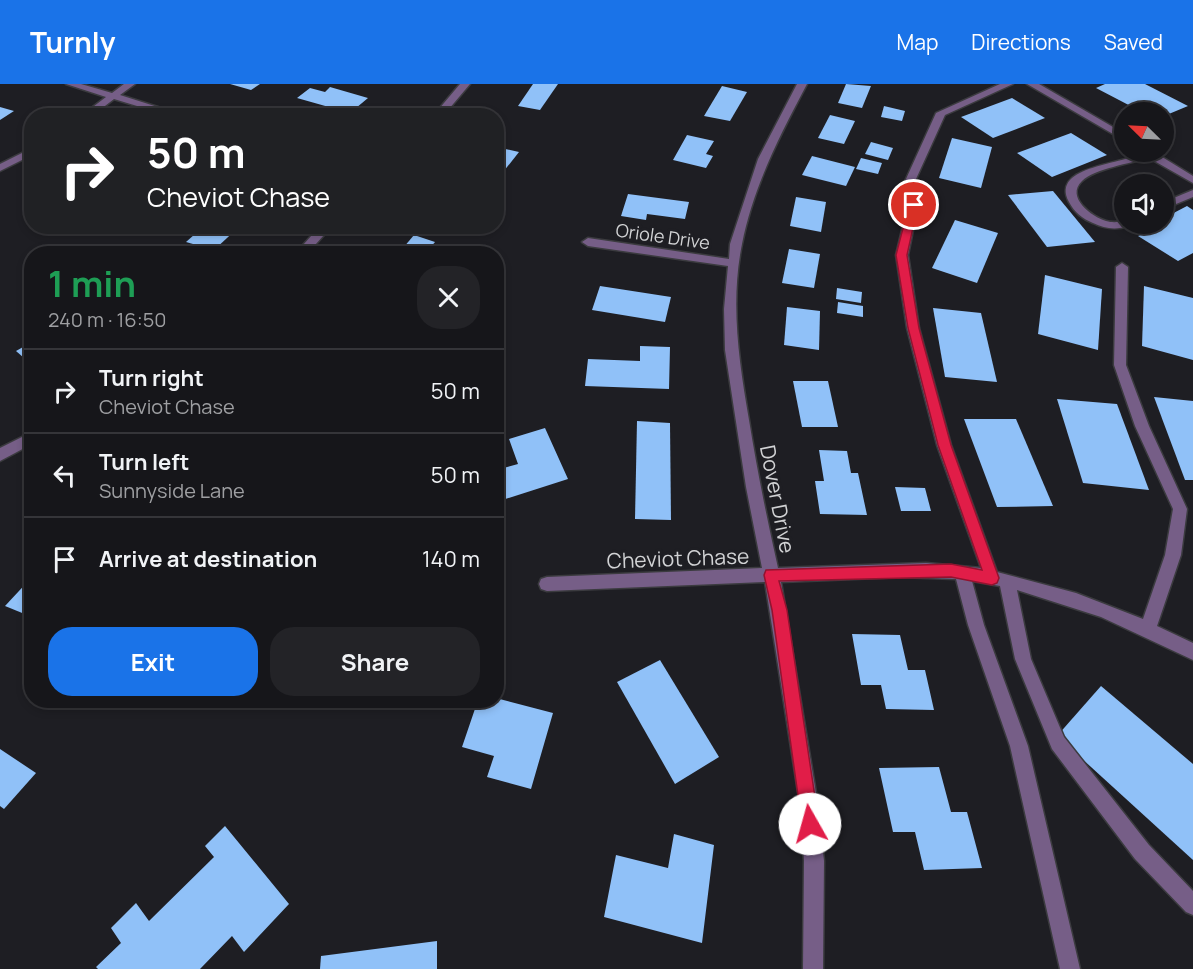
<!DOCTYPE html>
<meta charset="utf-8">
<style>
body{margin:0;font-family:Manrope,sans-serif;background:#232327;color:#f1f3f6;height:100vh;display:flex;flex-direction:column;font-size:22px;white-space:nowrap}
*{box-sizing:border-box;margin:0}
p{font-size:20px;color:#9e9fa2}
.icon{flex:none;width:33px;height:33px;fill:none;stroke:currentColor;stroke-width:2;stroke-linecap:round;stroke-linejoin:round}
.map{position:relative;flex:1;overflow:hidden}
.drawer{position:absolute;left:24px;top:162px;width:480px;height:462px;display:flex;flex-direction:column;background:#16161a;border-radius:24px;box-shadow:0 3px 9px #0003,0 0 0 2px #353539}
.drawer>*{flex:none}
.top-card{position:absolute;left:24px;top:24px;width:480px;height:126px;border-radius:24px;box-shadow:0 3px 9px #0003,0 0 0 2px #353539;background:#202124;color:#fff;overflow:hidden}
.needle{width:39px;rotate:294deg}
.tools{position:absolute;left:1114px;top:18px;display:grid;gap:12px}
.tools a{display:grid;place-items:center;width:60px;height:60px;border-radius:50%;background:#16161a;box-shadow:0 3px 9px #0003,0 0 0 2px #353539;font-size:30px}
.pin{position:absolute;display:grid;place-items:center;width:51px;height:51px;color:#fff;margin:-26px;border:3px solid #fff;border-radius:50%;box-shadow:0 2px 6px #0007}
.me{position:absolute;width:66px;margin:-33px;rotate:353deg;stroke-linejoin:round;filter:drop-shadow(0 0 4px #0008)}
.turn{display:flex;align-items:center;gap:21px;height:126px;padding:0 24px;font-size:27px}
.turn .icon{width:78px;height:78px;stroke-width:2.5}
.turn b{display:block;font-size:42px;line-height:51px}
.round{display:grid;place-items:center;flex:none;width:63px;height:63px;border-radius:24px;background:#232327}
.overview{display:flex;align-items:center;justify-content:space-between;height:102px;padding:0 24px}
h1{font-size:36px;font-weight:700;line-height:45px;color:#1e9e55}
.action{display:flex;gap:12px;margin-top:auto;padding:12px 24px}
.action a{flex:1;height:69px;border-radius:24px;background:#1a73e8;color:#fff;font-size:24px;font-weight:700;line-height:69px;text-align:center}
.action a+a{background:#232327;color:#f1f3f6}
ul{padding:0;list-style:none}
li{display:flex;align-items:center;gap:18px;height:84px;padding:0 24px;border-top:2px solid #353539}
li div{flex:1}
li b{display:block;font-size:22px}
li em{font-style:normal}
header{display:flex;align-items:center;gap:36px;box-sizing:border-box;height:84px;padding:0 30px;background:#1a73e8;color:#fff}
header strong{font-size:28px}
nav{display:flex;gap:33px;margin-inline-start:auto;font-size:21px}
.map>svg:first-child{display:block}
.building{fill:#90c1f8}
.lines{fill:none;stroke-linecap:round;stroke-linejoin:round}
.minor-casing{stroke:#3b3b3f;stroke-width:3}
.minor{fill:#765e87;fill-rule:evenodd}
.route{fill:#e11d48;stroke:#92132f;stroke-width:1.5}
.labels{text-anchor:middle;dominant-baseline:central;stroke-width:6;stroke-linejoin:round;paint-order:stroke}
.far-street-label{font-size:18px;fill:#d1d2d4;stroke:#1e1e23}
.street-label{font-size:21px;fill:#d1d2d4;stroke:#1e1e23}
</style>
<header>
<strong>Turnly</strong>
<nav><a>Map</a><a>Directions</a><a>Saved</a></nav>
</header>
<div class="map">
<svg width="1193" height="885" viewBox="0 0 1193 885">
<rect width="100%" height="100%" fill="#1e1e23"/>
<g class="building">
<path d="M230,0h30l-9,6z"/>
<path d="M533,0h25l-18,26 -22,-4z"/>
<path d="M846,0l25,2 -9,22 -24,-5z"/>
<path d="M1105,0h40l43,22 -24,10v-4h-22l-46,-24z"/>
<path d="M722,2l25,6 -17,29 -26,-5z"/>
<path d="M330,3l38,11 -18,15 -53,-15 13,-10 15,4z"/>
<path d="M1012,14l33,20 -52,20 -32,-21z"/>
<path d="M884,22l21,5 -3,10 -21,-4z"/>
<path d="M0,23l14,4 -14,9z"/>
<path d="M830,31l25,6 -11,23 -26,-6z"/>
<path d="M1071,49l36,22 -55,22 -35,-24z"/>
<path d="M687,51l27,6 -8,13 7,2 -7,12 -33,-8z"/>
<path d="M952,54l40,9 -11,41 -42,-10z"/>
<path d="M871,58l22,6 -5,12 -23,-6z"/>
<path d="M496,63l23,5 -19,24 -4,-1z"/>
<path d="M812,72l43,11 -9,19 -44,-11z"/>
<path d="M861,74l21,5 -4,11 -22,-5z"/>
<path d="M1053,107l42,51 -48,5 -39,-52z"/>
<path d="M628,110l61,8 -4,17 -38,-5 -1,6 -25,-4z"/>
<path d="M796,113l30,5 -5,30 -31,-6z"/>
<path d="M1187,122l6,4v43l-15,8 -40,-25 26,-12 4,-3 -4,-3z"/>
<path d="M955,136l43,13 -21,50 -45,-15z"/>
<path d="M204,142h36l-26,24 -28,-8z"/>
<path d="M414,151l21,7 -10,12h-27z"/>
<path d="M789,165l31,5 -6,34 -32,-5z"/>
<path d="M1045,191l57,14 -4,61 -60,-16z"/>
<path d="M600,202l71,11 -6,25 -73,-12z"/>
<path d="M1144,202l49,12v62l-51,-14z"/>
<path d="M837,204l25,4 -1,11 -25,-4z"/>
<path d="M838,218l25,4v11l-26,-4z"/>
<path d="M787,223l33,4 -1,39 -35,-5z"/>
<path d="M933,224l48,5 16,69 -52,-5z"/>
<path d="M32,258v23l-16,-14z"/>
<path d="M640,262l30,1 -1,42 -84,-3 3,-27 52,2z"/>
<path d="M793,297h35l10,46h-36z"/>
<path d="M1154,313l39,4v79h-8z"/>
<path d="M1057,315l60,5 32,86 -66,-7z"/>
<path d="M964,335h52l37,87 -56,1z"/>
<path d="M637,337l33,2 1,97 -36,-1z"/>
<path d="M545,344l23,51 -72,23v-32l22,-6 -9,-25z"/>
<path d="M819,366l28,1 4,22h7l9,42 -47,-1 -5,-33h9z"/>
<path d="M895,403l30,1 6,23h-30z"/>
<path d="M32,493v40l-27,-11z"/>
<path d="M852,550l48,1 8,35h17l9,40 -48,-1 -5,-24h-20z"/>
<path d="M660,576l59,97 -44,27 -58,-102z"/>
<path d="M1101,602l92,78v96l-136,-124z"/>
<path d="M496,614l57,15 -22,76 -44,-12 7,-21 -32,-9 16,-47h18z"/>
<path d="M0,665l36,24 -32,36 -4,-3z"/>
<path d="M939,683l12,45h16l15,56 -58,2 -9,-38h-22l-14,-64z"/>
<path d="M225,742l64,78 -45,48 -12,-16 -32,33h-102l-2,-2 25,-24 -10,-15 25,-25 13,18 65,-64 -9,-11z"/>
<path d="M674,750l40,11 -12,98 -98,-26 12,-62 52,13z"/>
<path d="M437,857v28h-117l1,-13z"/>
</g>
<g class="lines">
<defs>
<g id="minor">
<path d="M66,0h15l31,9 12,-9h11l-15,11 66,21h-16l-56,-17 -22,17h-11l25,-19z"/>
<path d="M460,0h10l-27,32h-10z"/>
<path d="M797,0h10c-27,51 -54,103 -65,160 -12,59 -3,118 7,176 8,50 18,99 29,148l148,-5 55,5 -44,-123 -30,-117 -11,-73 12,-50 -7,-15 35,-77 64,-29h13l-68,31 -34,75 7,15 -10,50 11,73 32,117 46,127 79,21 67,26 22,-64 8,-46 -38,-83 -21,-61 2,-98 6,-4 6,4 -2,98 23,61 38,83 -6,46 -24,71 36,17v17l-92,-43 -84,-27 14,69 33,78 85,108 44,46v24l-7,-3 -51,-53 -83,-110 -37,-90 -15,-73 -28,-5 12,44 44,121 52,223h-20l-50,-223 -42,-121 -12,-46 -55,-2 -120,5 37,223 6,56 -1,108h-20l1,-108 -4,-56 -35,-223 -218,9 -6,-2 -2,-5 2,-5 6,-2 215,-9 -16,-81 -21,-137 -1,-41 4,-43 -140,-20 -6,-4 6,-4 141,21 1,-15 28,-85z"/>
<path d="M1027,0h12l86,50v7z"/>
<path d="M32,64v7l-32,16v-7z"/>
<path d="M1141,68h13l39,24v7l-44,-25c-18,5 -55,11 -67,23 -17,16 10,36 24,40 7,2 12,1 19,0v3h5l-1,2c-13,4 -24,3 -36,-3 -10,-4 -19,-11 -24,-21 -20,-38 60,-37 72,-50z"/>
<path d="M1193,106v7l-29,12v-7z"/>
<path d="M320,142h12l-25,28h-12z"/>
<path d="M32,348v12l-32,17v-13z"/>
</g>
</defs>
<use href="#minor" class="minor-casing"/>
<use href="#minor" class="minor"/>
</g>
<path class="route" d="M914,118l4,3 -11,50 12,73 32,117 48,133 -2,5 -5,2 -41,-8 -172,4 8,29 32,214 -2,6 -7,2 -6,-2 -2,-6 -30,-214 -8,-35 2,-5 185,-6 31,6 -44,-125 -30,-117 -12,-73 13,-50z"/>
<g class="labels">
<g class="far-street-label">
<text transform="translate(663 152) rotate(8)">Oriole Drive</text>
</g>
<g class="street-label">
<text transform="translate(778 415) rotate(79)">Dover Drive</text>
<text transform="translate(678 474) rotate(-2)">Cheviot Chase</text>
</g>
</g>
</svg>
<div class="tools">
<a><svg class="needle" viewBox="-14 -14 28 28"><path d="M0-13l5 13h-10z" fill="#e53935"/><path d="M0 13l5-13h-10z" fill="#9e9fa2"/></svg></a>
<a><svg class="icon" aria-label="sound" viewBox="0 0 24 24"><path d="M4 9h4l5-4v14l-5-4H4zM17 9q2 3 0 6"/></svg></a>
</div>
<div class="pin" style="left:914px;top:121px;background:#d93025"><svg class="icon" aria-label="arrive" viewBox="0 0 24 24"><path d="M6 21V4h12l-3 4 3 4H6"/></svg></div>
<svg class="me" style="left:810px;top:740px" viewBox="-20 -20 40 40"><circle r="19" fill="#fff"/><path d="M0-13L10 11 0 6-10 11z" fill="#e11d48"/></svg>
<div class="top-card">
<div class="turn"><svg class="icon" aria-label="right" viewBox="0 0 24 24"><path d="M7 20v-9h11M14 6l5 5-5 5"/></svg><div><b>50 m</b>Cheviot Chase</div></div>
</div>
<section class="drawer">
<div class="overview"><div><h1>1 min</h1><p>240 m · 16:50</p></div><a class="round"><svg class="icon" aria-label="close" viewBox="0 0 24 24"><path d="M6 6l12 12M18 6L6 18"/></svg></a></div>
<ul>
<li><svg class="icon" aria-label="right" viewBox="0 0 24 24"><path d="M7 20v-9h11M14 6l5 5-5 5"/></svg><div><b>Turn right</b><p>Cheviot Chase</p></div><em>50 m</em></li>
<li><svg class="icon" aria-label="left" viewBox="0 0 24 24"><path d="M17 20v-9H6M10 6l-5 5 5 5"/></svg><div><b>Turn left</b><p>Sunnyside Lane</p></div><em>50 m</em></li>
<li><svg class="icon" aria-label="arrive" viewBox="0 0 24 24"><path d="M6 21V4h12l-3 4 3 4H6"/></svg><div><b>Arrive at destination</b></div><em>140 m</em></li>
</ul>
<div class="action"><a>Exit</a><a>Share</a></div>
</section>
</div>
